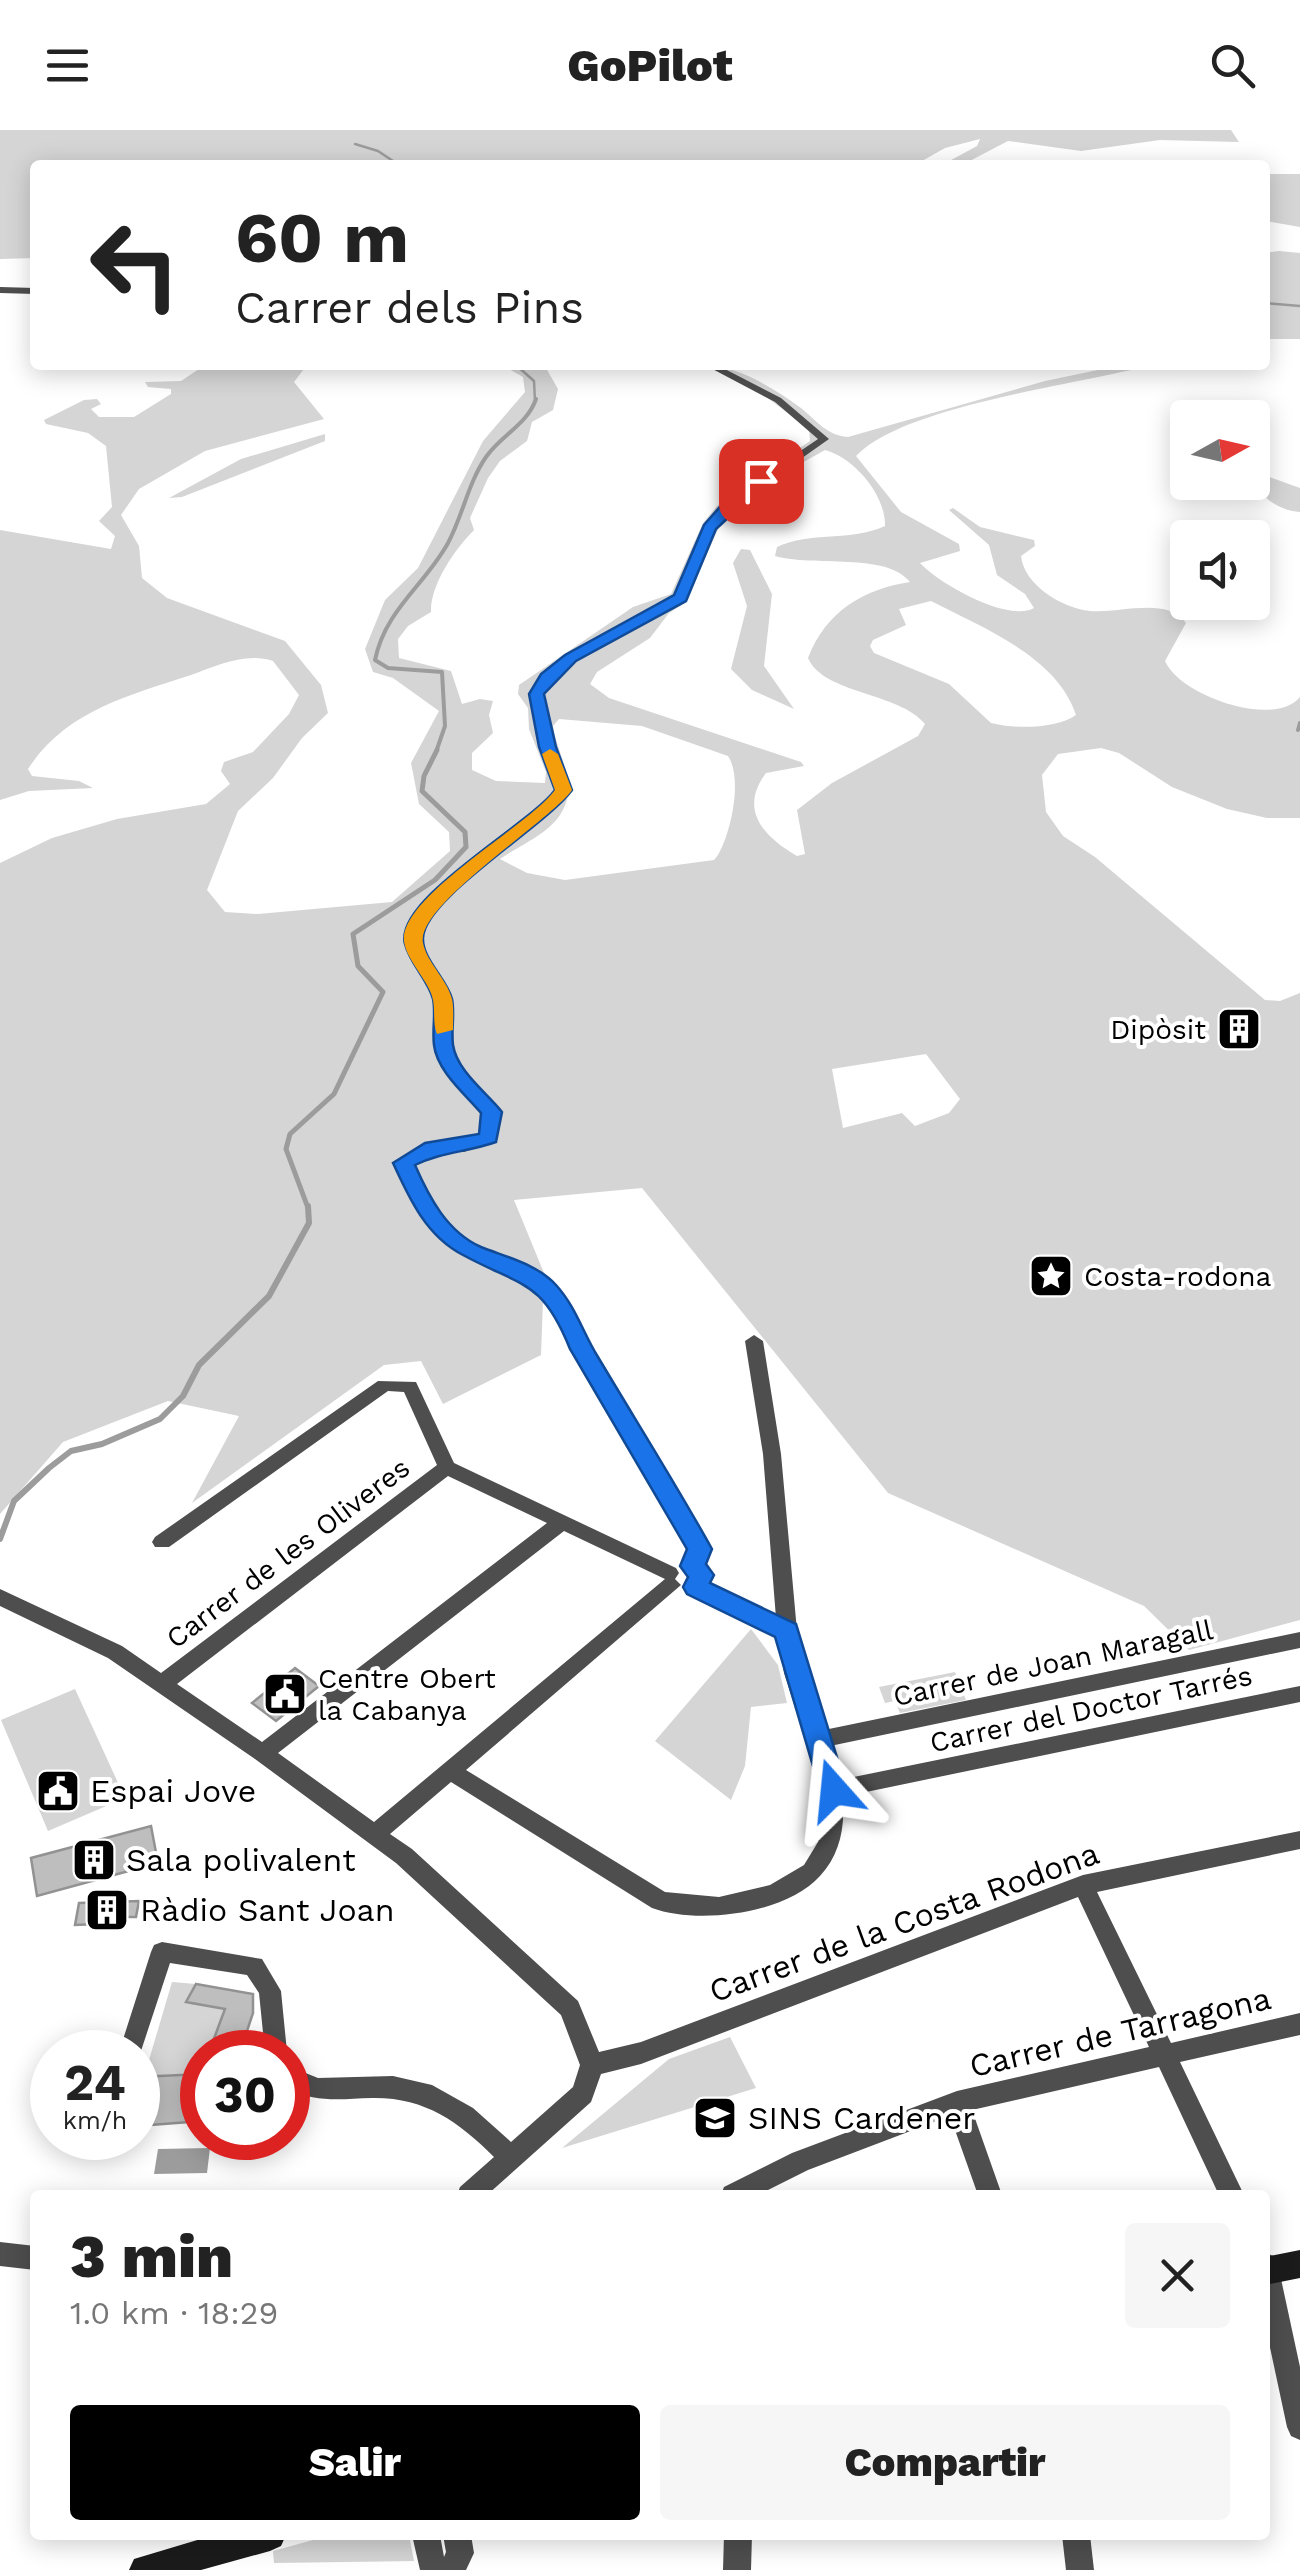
<!DOCTYPE html>
<html lang="es">
<meta charset="utf-8">
<style>
body{margin:0;font-family:"Work Sans",sans-serif;background:#f6f6f6;color:#222;height:100vh;display:flex;flex-direction:column;font-size:38px;white-space:nowrap}
*{box-sizing:border-box;margin:0}
p{font-size:32px;color:#767676}
.icon{flex:none;width:55px;height:55px;fill:none;stroke:currentColor;stroke-width:2;stroke-linecap:round;stroke-linejoin:round}
.map{position:relative;flex:1;overflow:hidden}
.panel{position:absolute;left:30px;top:2060px;width:1240px;height:350px;display:flex;flex-direction:column;background:#fff;border-radius:10px;box-shadow:0 5px 25px #0003}
.panel>*{flex:none}
.banner{position:absolute;left:30px;top:30px;width:1240px;height:210px;border-radius:10px;box-shadow:0 5px 25px #0003;background:#fff;color:#222;overflow:hidden}
.needle{width:65px;rotate:82deg}
.buttons{position:absolute;left:1170px;top:270px;display:grid;gap:20px}
.buttons a{display:grid;place-items:center;width:100px;height:100px;border-radius:10px;background:#fff;box-shadow:0 5px 25px #0003;font-size:50px}
.speed{position:absolute;left:30px;top:1900px;display:flex;gap:20px;font-size:50px;font-weight:700;text-align:center}
.speed>*{display:grid;place-content:center;width:130px;height:130px;border-radius:50%;background:#fff;box-shadow:0 5px 25px #0003;line-height:1}
.speed small{font-size:25px;font-weight:400}
.speed .limit{border:15px solid #d22;background:#fff;color:#111}
.pin{position:absolute;display:grid;place-items:center;width:85px;height:85px;color:#fff;margin:-42px;border-radius:20px;box-shadow:0 5px 15px #0006}
.me{position:absolute;width:110px;margin:-55px;rotate:342deg;stroke-linejoin:round;filter:drop-shadow(0 0 8px #0008)}
.turn{display:flex;align-items:center;gap:35px;height:210px;padding:0 40px;font-size:45px}
.turn .icon{width:130px;height:130px;stroke-width:2.5}
.turn b{display:block;font-size:70px;line-height:85px}
.round{display:grid;place-items:center;flex:none;width:105px;height:105px;border-radius:10px;background:#f6f6f6}
.head{display:flex;align-items:center;justify-content:space-between;height:170px;padding:0 40px}
h1{font-size:60px;font-weight:800;line-height:75px}
.primary-button{display:flex;gap:20px;margin-top:auto;padding:20px 40px}
.primary-button a{flex:1;height:115px;border-radius:10px;background:#000;color:#fff;font-size:40px;font-weight:800;line-height:115px;text-align:center}
.primary-button a+a{background:#f6f6f6;color:#222}
header{display:flex;justify-content:space-between;align-items:center;height:130px;padding:0 40px;background:#fff;font-size:45px;font-weight:800}
.map>svg:first-child{display:block}
.green{fill:#d5d5d5;fill-rule:evenodd}
.water{fill:#9c9c9c}
.lines{fill:none;stroke-linecap:round;stroke-linejoin:round}
.stream-far3{stroke:#9c9c9c;stroke-width:2.5}
.stream-far2{stroke:#9c9c9c;stroke-width:4}
.stream-far1{stroke:#9c9c9c;stroke-width:5}
.stream{stroke:#9c9c9c;stroke-width:6}
.building{fill:#bebebe;stroke:#929292;stroke-width:2.5}
.street{fill:#4e4e4e;fill-rule:evenodd}
.secondary{fill:#1b1b1b;fill-rule:evenodd}
.route{fill:#1a73e8;stroke:#114b97;stroke-width:2.5}
.slow{fill:#f59e0b}
.labels{text-anchor:middle;dominant-baseline:central;stroke-width:8;stroke-linejoin:round;paint-order:stroke}
.poi-label{font-size:28px;fill:#000;stroke:#fff;text-anchor:start}
.street-label{font-size:28px;fill:#000;stroke:#fff}
.near-poi-label{font-size:32px;fill:#000;stroke:#fff;text-anchor:start}
.near-street-label{font-size:32px;fill:#000;stroke:#fff}
</style>
<header><svg class="icon" aria-label="menu" viewBox="0 0 24 24"><path d="M4 6h16M4 12h16M4 18h16"/></svg>GoPilot<svg class="icon" aria-label="search" viewBox="0 0 24 24"><circle cx="10" cy="10" r="6"/><path d="M15 15l6 6"/></svg></header>
<div class="map">
<svg width="1300" height="2440" viewBox="0 0 1300 2440">
<rect width="100%" height="100%" fill="#fff"/>
<g class="green">
<path d="M0,0h1231l8,12 -79,-2 -79,11 -73,-10 -46,24h-20l35,-19 3,-7 -35,9 -30,17h-880v93l-35,1z"/>
<path d="M1265,44h35v53l-35,-6z"/>
<path d="M1279,121l21,2v86h-35v-86z"/>
<path d="M205,235h102l-13,17 30,37 -119,32 -66,38 -18,26 18,31 3,32 25,20 118,43 36,44 7,28 -26,25 -29,40 -35,33 -31,79 18,22 33,2 134,-12 58,-51 -1,-19 -30,-28 -8,-41 28,-52 -46,-33 -20,-6 -8,-23 20,-49 33,-32 65,-127 42,-49 -2,-15 -21,-12 44,3 12,21 -5,21 -21,12 -5,19 -27,20 -12,17 -18,40 4,12c-19,19 -44,55 -43,82l-23,14 -10,13 1,19 52,13 11,33 18,-5 13,2 -4,14 4,18 -21,20v17l24,11 49,2 1,-11 -17,-43 -1,-21 -10,-14 1,-9 114,-78 38,-13 32,-71 14,-17 93,-65 -1,-12 -44,-33 -60,-31c32,0 70,24 96,43 16,13 25,27 47,29l197,-56 77,-16h29c-73,20 -246,40 -295,91l45,56 58,32 1,7 -40,12c18,20 88,60 114,45l-9,-14 -28,-19 -8,-30 -40,-35 4,-2 27,19 54,13 1,6 -14,10c3,29 41,52 69,55 28,3 77,-15 96,12l-21,38c14,34 109,68 135,36v121h-33l-40,-9 -55,-22 -53,-34 -18,-5 -43,6 -16,21 4,37 17,24 32,21 170,143 15,1 20,-8v627l-111,30 -45,-44 -256,-113 -246,-305 -128,12 30,73 -3,82 -98,49 -22,-43 -37,4 -192,138 47,-87 -71,-15 -105,41 -63,72v-651l52,-25 65,-19 89,-15 24,-20 -9,-13 3,-9 29,-10 36,-38 10,-19 -26,-34c-28,-9 -56,5 -82,14 -61,20 -126,36 -163,94l4,7 47,5 14,7 -64,3 -29,9v-270l111,19 4,-13 -16,-15 13,-14 -6,-61 -18,-13 -42,-9 -2,-4 40,-20 13,-1 4,5 -10,5 8,8h35l37,-23v-5l-23,-2 -3,-5 36,-1zM825,320c30,8 61,46 60,76 -35,16 -74,5 -108,21l-2,9c38,11 112,-4 135,26 -46,7 -84,29 -102,76 15,36 91,34 117,66l-7,12 -86,47 -35,27 8,44 -8,2c-35,-20 -58,-47 -31,-83l38,-7 -3,-4 -192,-64 -19,-14 7,-12 53,-34 19,-25 16,-10 34,-76 38,-39zM931,471c50,26 126,55 145,114 -20,14 -61,14 -85,8l-42,-39 -75,-31 -4,-7 3,-6 33,-15 -7,-16zM559,589l83,7 86,30c15,22 3,77 -10,99l-4,5 -149,20 -38,-7 -27,-14c29,-20 73,-33 68,-79 -3,-18 -12,-35 -15,-54zM926,924l34,45 -11,14 -34,13 -13,-13 -59,15 -11,-59z"/>
<path d="M325,304v7l-143,56 -13,1 72,-39z"/>
<path d="M1253,341l47,17v24c-22,-1 -47,-18 -47,-41z"/>
<path d="M741,419l9,1 22,44 -8,72 30,43 -42,-19 -21,-21 16,-63 -14,-43z"/>
<path d="M751,1499l27,36 9,38 -36,4 -6,59 -14,34 -76,-59z"/>
<path d="M955,1542l11,28 -66,13 -5,-12 -10,2 -6,-16z"/>
<path d="M75,1559l50,109 -77,33 -47,-111z"/>
<path d="M172,1852l24,2 -10,18 39,7 -16,43 -16,3 -3,20 -46,2z"/>
<path d="M730,1907l26,51 -194,60 107,-89z"/>
<path d="M331,2405h78l5,26 -140,2 -1,-12z"/>
</g>
<path class="water" d="M210,2018l-3,25 -53,1 4,-25z"/>
<g class="lines">
<g class="stream-far3">
<path d="M355,14l23,7 21,14"/>
<path d="M1265,173l35,3"/>
<path d="M516,235l18,16 1,20"/>
</g>
<g class="stream-far2">
<path d="M1298,600l2,-7"/>
<path d="M436,622l9,-26 -3,-54 -54,-4 -13,-8c10,-50 50,-75 73,-117 15,-28 20,-60 38,-86 15,-22 41,-32 50,-58"/>
</g>
<path class="stream-far1" d="M308,1078l-22,-59 4,-15 44,-40 49,-102 -25,-26 -5,-32 82,-54 31,-33 -1,-15 -43,-41 2,-15 13,-26"/>
<path class="stream" d="M0,1409l14,-38 35,-33 22,-17 31,-7 58,-25 23,-23 16,-31 70,-69 40,-73 -1,-17"/>
</g>
<g class="building">
<path d="M295,1538l24,18 -43,35 -24,-18z"/>
<path d="M151,1696l7,37 -121,33 -6,-38z"/>
<path d="M139,1771l-3,16h-10l-1,6 -50,2 4,-22z"/>
<path d="M196,1854l57,10v19l-13,39h-31l16,-43 -39,-7z"/>
<path d="M202,1944v47l-64,5v-49z"/>
</g>
<g class="lines">
<g class="street">
<path d="M0,157l35,1v6l-35,-1z"/>
<path d="M705,235h12l64,33 48,41 -95,67 -20,23 -30,71 -110,61 -22,18 -9,15 10,53 16,43c-29,37 -151,107 -148,152 2,20 22,36 28,55 4,16 0,31 1,46 3,29 33,48 49,69l-2,26 -2,3 -31,11h-28l-24,13c13,39 40,73 79,89 24,9 49,16 67,36 17,20 24,45 37,67 38,64 78,127 115,192l-11,22h-14l-3,-5 8,-17c-36,-62 -73,-124 -109,-186 -12,-19 -18,-43 -32,-61 -19,-24 -46,-30 -73,-41 -41,-18 -67,-57 -81,-98 29,-26 53,-16 86,-28l2,-22c-17,-20 -45,-41 -48,-69 -1,-16 4,-31 -1,-47 -5,-19 -25,-35 -27,-55 -3,-43 105,-113 138,-140l11,-13 -15,-42 -10,-53 12,-20 23,-19 109,-59 29,-68 22,-26 92,-63 -43,-37z"/>
<path d="M754,1205l9,6 18,113 17,188 7,31 19,57 476,-98v16l-470,98 9,34 461,-94v16l-458,95c4,28 -2,58 -22,79 -34,38 -122,49 -168,32l-201,-126 -61,52 22,15 166,152 21,51 42,-10 442,-167 217,-44v18l-203,43 74,151 129,-30v22l-120,27 64,133h-25l-60,-128 -187,43 30,85h-24l-28,-79 -142,54 -50,25h-37l3,-8 68,-34 165,-62 192,-44 -71,-150 -437,167 -40,10 -10,28 -104,93h-30l3,-8 34,-30c-36,-36 -70,-60 -122,-59 -32,1 -55,5 -84,-9v-23l30,12 75,-2 39,9 41,23 38,34 62,-55 7,-22 -19,-50 -165,-152 -141,-104 -147,-101 -108,-52v-17l122,57 39,27 276,-208 -33,-73 -16,-1 -219,156h-14l-3,-5 3,-5 223,-156 38,1 38,81 222,105 3,5 -4,6 6,6 -215,185 199,122 54,5 51,-12 34,-20 14,-23 5,-29 -5,-34 -34,-106 -6,-37 -89,-44 -3,-5 3,-5 7,-3 7,3 73,36 -13,-164 -18,-113zM448,1346l99,47 -285,219 -85,-58zM564,1401l101,48 -291,243 -96,-69z"/>
<path d="M162,1812l100,17 19,32 6,61h-22l-6,-59 -12,-18 -77,-12 -32,97v-8h-19l32,-100 3,-7z"/>
<path d="M0,2112l35,4v24l-35,-4z"/>
<path d="M1265,2123l9,3 4,9 22,102v73l-9,-4 -4,-9 -22,-103z"/>
<path d="M412,2405h28l4,22 2,-5 -3,-17h28l3,18 -8,17h-46z"/>
<path d="M724,2405h28l-1,35h-28z"/>
<path d="M1062,2405h28l4,35h-28z"/>
</g>
<g class="secondary">
<path d="M1300,2120v28l-35,7v-28z"/>
<path d="M214,2405h72l-5,11 -11,5 -69,19h-72l5,-11z"/>
</g>
</g>
<path class="route" d="M757,348l11,3 -52,48 -30,72 -110,60 -32,33 12,53 16,43c-26,36 -148,108 -149,148 -1,21 24,41 29,61 3,15 -1,31 1,46 4,26 33,47 49,67l-6,30c-28,10 -55,10 -81,23 14,32 32,67 66,82 25,10 56,17 75,38 20,22 27,48 42,72 38,64 78,127 114,192l-6,15 8,11 -4,8 86,41 51,166 -4,8h-19l-4,-8 -45,-153 -88,-43 -4,-7 5,-10 -8,-11 7,-17 -117,-200c-28,-70 -48,-62 -107,-94 -37,-19 -54,-57 -70,-92l32,-20 54,-9 2,-21c-16,-19 -44,-42 -47,-68 -2,-15 2,-32 -1,-46 -5,-19 -23,-35 -28,-55 -12,-45 126,-120 150,-154l-16,-43 -10,-53 12,-20 24,-19 109,-60 30,-70 21,-24z"/>
<path class="slow" d="M550,619l8,5 14,36c-23,32 -157,116 -149,153 4,20 24,36 29,56 2,9 1,21 1,31l-16,4c-5,-12 -1,-26 -5,-38 -6,-18 -26,-37 -28,-55 -4,-45 126,-116 151,-151l-13,-36z"/>
<defs>
<symbol id="building-square" viewBox="-11 -11 22 22"><rect x="-9" y="-9" width="18" height="18" rx="4" fill="#000" stroke="#fff"/><path d="M-4-6H4V6H1V3H-1V6H-4ZM-2.5-4.3h1.7v1.8h-1.7ZM.8-4.3h1.7v1.8H.8ZM-2.5-1h1.7V.8h-1.7ZM.8-1h1.7V.8H.8Z" fill="#fff"/></symbol>
<symbol id="sight-square" viewBox="-11 -11 22 22"><rect x="-9" y="-9" width="18" height="18" rx="4" fill="#000" stroke="#fff"/><path d="M0-6L1.8-2.2L6-1.7L2.9 1.2L3.7 5.4L0 3.3L-3.7 5.4L-2.9 1.2L-6-1.7L-1.8-2.2Z" fill="#fff"/></symbol>
<symbol id="civic-square" viewBox="-11 -11 22 22"><rect x="-9" y="-9" width="18" height="18" rx="4" fill="#000" stroke="#fff"/><path d="M-.6-6.5H3V-4.5H.6V-3L4-1V1h2V6H-6V1h2V-1L-.6-3ZM-1.2 2.5V6h2.4V2.5Z" fill="#fff"/></symbol>
<symbol id="school-square" viewBox="-11 -11 22 22"><rect x="-9" y="-9" width="18" height="18" rx="4" fill="#000" stroke="#fff"/><path d="M0-5L7-2L0 1L-7-2ZM-4 1L0 2.5L4 1V4Q0 6-4 4Z" fill="#fff"/></symbol>
</defs>
<g fill-rule="evenodd">
<use href="#building-square" x="1214" y="874" width="50" height="50"/>
<use href="#sight-square" x="1026" y="1121" width="50" height="50"/>
<use href="#civic-square" x="260" y="1539" width="50" height="50"/>
<use href="#civic-square" x="33" y="1636" width="50" height="50"/>
<use href="#building-square" x="69" y="1705" width="50" height="50"/>
<use href="#building-square" x="82" y="1755" width="50" height="50"/>
<use href="#school-square" x="690" y="1963" width="50" height="50"/>
</g>
<g class="labels">
<g class="poi-label">
<text x="1206" y="899" text-anchor="end">Dipòsit</text>
<text x="1084" y="1146">Costa-rodona</text>
<text x="318" y="1548">Centre Obert<tspan x="318" dy="32">la Cabanya</tspan></text>
</g>
<g class="street-label">
<text transform="translate(288 1423) rotate(-37)">Carrer de les Oliveres</text>
<text transform="translate(1053 1533) rotate(-12)">Carrer de Joan Maragall</text>
<text transform="translate(1091 1579) rotate(-12)">Carrer del Doctor Tarrés</text>
</g>
<g class="near-poi-label">
<text x="90" y="1661">Espai Jove</text>
<text x="126" y="1730">Sala polivalent</text>
<text x="140" y="1780">Ràdio Sant Joan</text>
<text x="748" y="1988">SINS Cardener</text>
</g>
<g class="near-street-label">
<text transform="translate(904 1792) rotate(-20)">Carrer de la Costa Rodona</text>
<text transform="translate(1120 1902) rotate(-13)">Carrer de Tarragona</text>
</g>
</g>
</svg>
<div class="buttons">
<a><svg class="needle" viewBox="-14 -14 28 28"><path d="M0-13l5 13h-10z" fill="#e53935"/><path d="M0 13l5-13h-10z" fill="#767676"/></svg></a>
<a><svg class="icon" aria-label="sound" viewBox="0 0 24 24"><path d="M4 9h4l5-4v14l-5-4H4zM17 9q2 3 0 6"/></svg></a>
</div>
<div class="speed"><div>24<small>km/h</small></div><div class="limit">30</div></div>
<div class="pin" style="left:761px;top:351px;background:#d93025"><svg class="icon" aria-label="arrive" viewBox="0 0 24 24"><path d="M6 21V4h12l-3 4 3 4H6"/></svg></div>
<svg class="me" style="left:834px;top:1660px" viewBox="-20 -20 40 40"><path d="M0-17L14 15 0 8-14 15z" fill="#1a73e8" stroke="#fff" stroke-width="4"/></svg>
<div class="banner">
<div class="turn"><svg class="icon" aria-label="left" viewBox="0 0 24 24"><path d="M17 20v-9H6M10 6l-5 5 5 5"/></svg><div><b>60 m</b>Carrer dels Pins</div></div>
</div>
<section class="panel">
<div class="head"><div><h1>3 min</h1><p>1.0 km · 18:29</p></div><a class="round"><svg class="icon" aria-label="close" viewBox="0 0 24 24"><path d="M6 6l12 12M18 6L6 18"/></svg></a></div>
<div class="primary-button"><a>Salir</a><a>Compartir</a></div>
</section>
</div>
